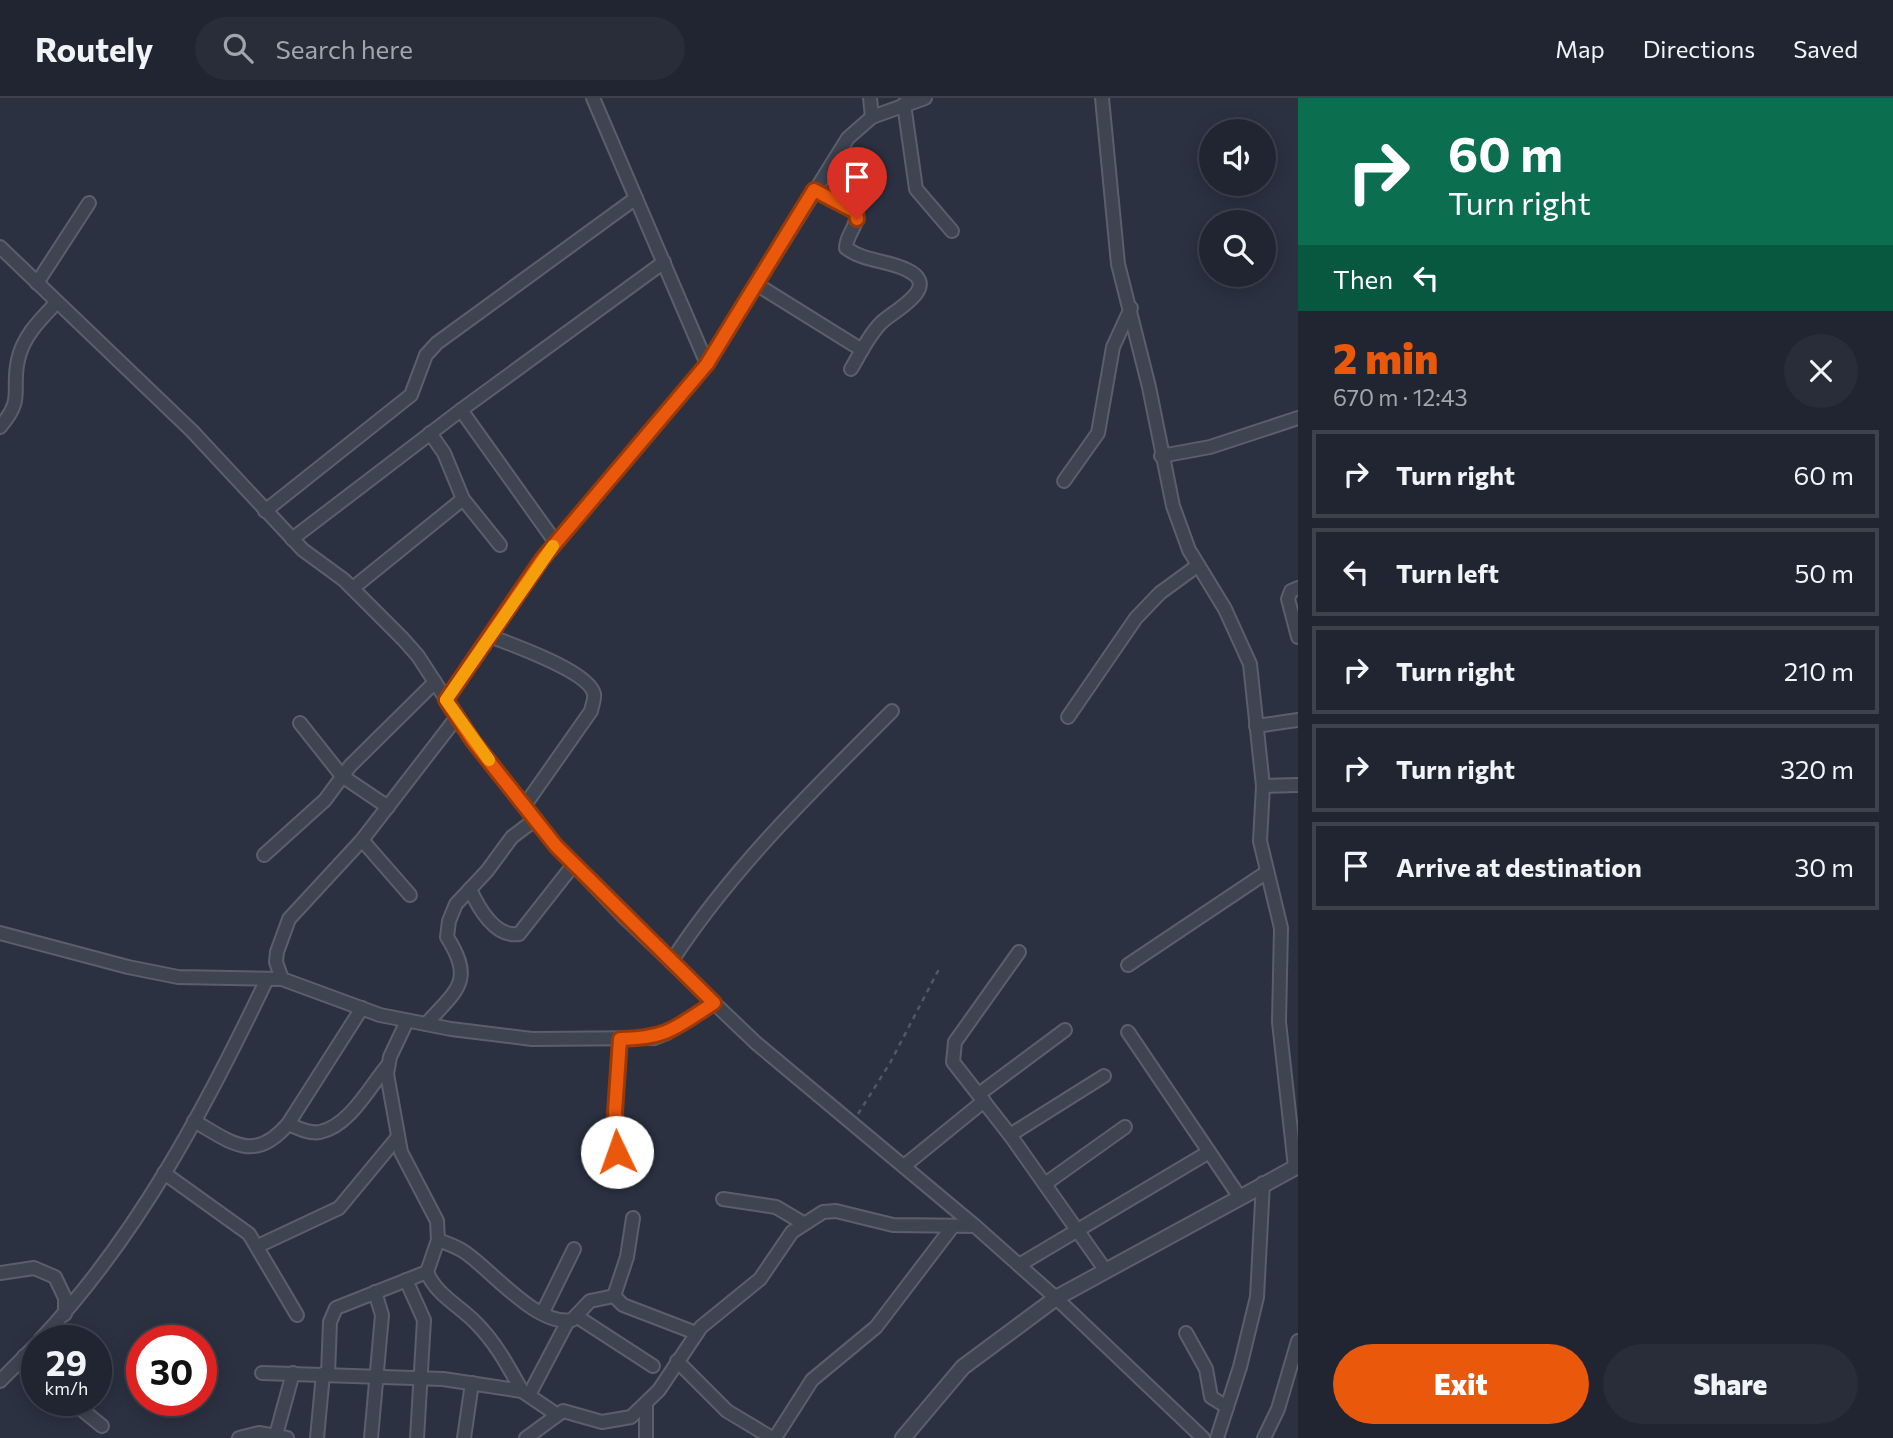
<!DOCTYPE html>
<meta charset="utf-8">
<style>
body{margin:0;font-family:Commissioner,sans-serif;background:#282d39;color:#f1f3f6;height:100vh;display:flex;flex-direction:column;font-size:26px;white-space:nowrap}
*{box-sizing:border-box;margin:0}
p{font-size:23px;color:#a2a5ab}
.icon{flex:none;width:38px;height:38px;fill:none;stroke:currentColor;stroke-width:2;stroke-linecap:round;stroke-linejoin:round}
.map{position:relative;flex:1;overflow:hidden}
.drawer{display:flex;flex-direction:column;background:#202531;width:595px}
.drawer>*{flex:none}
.hud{background:#0b6e4f;color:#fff;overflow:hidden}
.tools{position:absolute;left:1199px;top:21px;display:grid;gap:14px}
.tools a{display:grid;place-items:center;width:77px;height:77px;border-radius:50%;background:#202531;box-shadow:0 4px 18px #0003,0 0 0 2px #3d424d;font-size:35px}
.speed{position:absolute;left:21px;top:1227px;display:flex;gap:14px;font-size:35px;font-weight:700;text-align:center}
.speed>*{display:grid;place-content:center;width:91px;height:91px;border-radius:50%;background:#202531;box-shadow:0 4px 18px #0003,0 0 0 2px #3d424d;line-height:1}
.speed small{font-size:18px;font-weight:400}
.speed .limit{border:10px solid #d22;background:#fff;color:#111}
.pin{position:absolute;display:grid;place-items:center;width:60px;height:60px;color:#fff;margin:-72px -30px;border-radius:50% 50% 50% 0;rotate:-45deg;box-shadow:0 0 7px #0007}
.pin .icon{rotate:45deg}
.me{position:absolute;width:77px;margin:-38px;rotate:357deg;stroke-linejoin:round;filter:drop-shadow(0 0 5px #0008)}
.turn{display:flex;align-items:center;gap:24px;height:147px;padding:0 35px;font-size:32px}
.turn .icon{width:91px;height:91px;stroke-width:2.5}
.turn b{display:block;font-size:49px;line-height:60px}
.then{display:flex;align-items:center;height:66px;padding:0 35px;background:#0003;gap:14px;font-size:26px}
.round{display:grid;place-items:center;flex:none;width:74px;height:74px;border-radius:37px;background:#282d39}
.headline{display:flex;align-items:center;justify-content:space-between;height:119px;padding:0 35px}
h1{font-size:42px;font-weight:800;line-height:52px;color:#ea580c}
.button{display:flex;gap:14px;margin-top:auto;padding:14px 35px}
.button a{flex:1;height:80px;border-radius:42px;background:#ea580c;color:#fff;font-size:28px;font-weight:800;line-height:80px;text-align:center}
.button a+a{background:#282d39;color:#f1f3f6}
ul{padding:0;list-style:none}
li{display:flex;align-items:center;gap:21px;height:88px;margin:0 14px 10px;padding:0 21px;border:4px solid #3d424d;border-radius:0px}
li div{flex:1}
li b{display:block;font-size:26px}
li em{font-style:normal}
header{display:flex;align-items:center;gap:42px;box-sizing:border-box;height:98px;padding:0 35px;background:#202531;border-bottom:2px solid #3d424d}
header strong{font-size:33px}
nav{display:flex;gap:38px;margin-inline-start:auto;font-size:24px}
.search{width:490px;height:63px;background:#282d39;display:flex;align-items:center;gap:18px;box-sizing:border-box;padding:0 24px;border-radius:38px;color:#a2a5ab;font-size:26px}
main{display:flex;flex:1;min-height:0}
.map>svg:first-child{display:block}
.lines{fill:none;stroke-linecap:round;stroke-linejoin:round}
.minor-casing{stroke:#5a5f6b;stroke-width:16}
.tertiary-casing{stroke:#5a5f6b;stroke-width:18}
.path{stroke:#4d5b60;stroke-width:2.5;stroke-dasharray:5 5;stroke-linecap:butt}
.minor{stroke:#3f4451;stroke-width:12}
.tertiary{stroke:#3f4451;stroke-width:14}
.route-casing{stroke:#983908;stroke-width:18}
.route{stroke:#ea580c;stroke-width:12}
.slow{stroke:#f59e0b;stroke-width:12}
</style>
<header>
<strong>Routely</strong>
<div class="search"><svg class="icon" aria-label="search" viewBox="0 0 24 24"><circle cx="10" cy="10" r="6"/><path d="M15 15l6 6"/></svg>Search here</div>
<nav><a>Map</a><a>Directions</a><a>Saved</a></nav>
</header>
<main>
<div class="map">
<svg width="1298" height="1340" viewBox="0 0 1298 1340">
<rect width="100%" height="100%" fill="#2b3141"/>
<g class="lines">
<defs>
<g id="minor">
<path d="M593,0l114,266"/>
<path d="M870,0l2,19"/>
<path d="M1102,0l16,166 31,123 24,119 16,44 36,59 25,55 13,122 -3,55 21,87 -2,94 16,145"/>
<path d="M904,6l12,85 36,42"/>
<path d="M814,92l42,22c3,14 -10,22 -10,36 19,14 42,12 61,22 36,17 -14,41 -26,53 -13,13 -21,31 -30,46"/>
<path d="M0,149l192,184 111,119 41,30 59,59 15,17 55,85 83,105 67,70 133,127 219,183 81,72 147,140"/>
<path d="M37,185l52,-80"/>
<path d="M756,186l106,66"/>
<path d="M461,312l95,133"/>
<path d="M0,329c25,-29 11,-35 18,-67 5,-24 22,-40 39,-58"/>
<path d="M430,335l14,20 19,46 37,46"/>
<path d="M1161,358l49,-9 88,-29"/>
<path d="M1064,383l34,-48 15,-86 18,-39"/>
<path d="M265,413l146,-116 15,-40 11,-12 199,-145"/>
<path d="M292,441l169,-129 203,-148"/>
<path d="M353,490l110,-89"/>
<path d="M1298,490l-7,3 -3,8 10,38"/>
<path d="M490,538c22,9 99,35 104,58 1,5 -2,12 -3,17l-66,94"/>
<path d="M446,602l97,-142 164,-194 141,-226 24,-21 53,-19"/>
<path d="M1068,619l68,-99 24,-25 37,-27"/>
<path d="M300,625l42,53 46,31"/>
<path d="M1256,628l42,-6"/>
<path d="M1263,688l35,-1"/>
<path d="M362,742l48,55"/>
<path d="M264,757l61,-55 25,-34 85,-84"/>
<path d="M470,791c8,18 25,49 49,45l55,-70"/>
<path d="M0,835l128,34 50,10 104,2 98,36 71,14 81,10 122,-1 13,-5 47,-31"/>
<path d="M1019,854l-64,90 -2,20 57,73 96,136"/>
<path d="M671,864c61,-94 142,-172 221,-251"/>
<path d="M1128,867l139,-93"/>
<path d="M282,881l-6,-17 1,-10 12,-33 73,-79 95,-123"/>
<path d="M407,923l-17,36 -3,17 14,78 36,69 1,19 -11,32c9,23 33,34 49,51 20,20 32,43 46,68"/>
<path d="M426,926c31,-34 49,-43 21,-87l2,-16 7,-17 31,-33 25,-34 24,-18"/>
<path d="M1128,934l111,164"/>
<path d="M979,996l86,-64"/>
<path d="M194,1023c37,21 60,43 94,3l74,-116"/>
<path d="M288,1026c10,4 21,10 32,8 29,-6 49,-44 67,-66"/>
<path d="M1010,1037l94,-59"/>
<path d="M617,1054l-2,-40 5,-73"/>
<path d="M904,1068l80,-65"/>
<path d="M164,1075l85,61 48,81"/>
<path d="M1045,1086l80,-57"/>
<path d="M723,1101l53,8 27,16"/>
<path d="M633,1120l-6,39 -13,39 9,9 73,28"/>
<path d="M438,1142c8,3 17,6 25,11 26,16 73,76 109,69l18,-19 24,-5"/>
<path d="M258,1148l81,-38 58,-70"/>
<path d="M1019,1167l190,-113"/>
<path d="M0,1175l34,-5 21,9 10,21v16"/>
<path d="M406,1182l18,40 -7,118"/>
<path d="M543,1214l31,-63"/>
<path d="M576,1218l77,50"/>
<path d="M1186,1235l20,36 5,28 16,10"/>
<path d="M40,1242c98,-104 166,-233 227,-361"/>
<path d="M24,1258l13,14"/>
<path d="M677,1263l50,50 45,27"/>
<path d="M262,1275l181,6 79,12 34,23"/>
<path d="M328,1276l2,-52 6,-14 91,-36"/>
<path d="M0,1283l37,-37"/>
<path d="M529,1297l39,-74"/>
<path d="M70,1302l32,26"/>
<path d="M276,1337l17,-62"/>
<path d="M239,1340l20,-5 28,5"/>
<path d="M317,1340l6,-64"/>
<path d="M371,1340l11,-123 -7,-23"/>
<path d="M464,1340l8,-55"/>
<path d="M526,1340l37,-27 39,11 29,-5 28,-27 42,-63 59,-48 32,-47 31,-20 13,-1 57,14 82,1"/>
<path d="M646,1340v-33"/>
<path d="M775,1340l37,-58 64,-53 77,-101"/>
<path d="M1217,1340l23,-71 17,-70 6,-114"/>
<path d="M1264,1340l14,-29 20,-68"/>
</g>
<path id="tertiary" d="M903,1340l60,-71 93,-69 242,-132"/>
</defs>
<use href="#minor" class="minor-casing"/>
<use href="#tertiary" class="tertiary-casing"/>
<path class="path" d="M858,1016l32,-51 49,-94"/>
<use href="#minor" class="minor"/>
<use href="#tertiary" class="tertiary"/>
</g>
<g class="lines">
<defs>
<path id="route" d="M617,1054l-2,-40 5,-73c48,-1 55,-11 94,-36l-158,-157 -83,-105 -27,-41 97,-142 164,-194 107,-174 42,22 1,7"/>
</defs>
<use href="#route" class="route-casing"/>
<use href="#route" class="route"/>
<path class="slow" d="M489,662l-43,-60 107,-154"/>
</g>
</svg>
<div class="tools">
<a><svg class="icon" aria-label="sound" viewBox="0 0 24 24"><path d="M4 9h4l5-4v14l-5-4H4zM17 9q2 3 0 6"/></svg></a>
<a><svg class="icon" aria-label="search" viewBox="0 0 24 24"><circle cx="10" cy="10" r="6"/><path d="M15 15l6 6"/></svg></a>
</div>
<div class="speed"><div>29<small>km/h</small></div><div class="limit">30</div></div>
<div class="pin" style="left:857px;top:121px;background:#d93025"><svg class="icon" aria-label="arrive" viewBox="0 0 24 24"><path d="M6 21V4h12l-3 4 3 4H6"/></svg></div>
<svg class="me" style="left:617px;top:1054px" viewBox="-20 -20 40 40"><circle r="19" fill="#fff"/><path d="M0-13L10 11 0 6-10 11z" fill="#ea580c"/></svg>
</div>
<section class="drawer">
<div class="hud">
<div class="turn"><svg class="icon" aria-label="right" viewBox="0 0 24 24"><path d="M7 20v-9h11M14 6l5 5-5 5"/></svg><div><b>60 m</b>Turn right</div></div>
<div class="then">Then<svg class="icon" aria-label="left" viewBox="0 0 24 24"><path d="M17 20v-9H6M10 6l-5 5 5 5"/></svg></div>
</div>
<div class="headline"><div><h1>2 min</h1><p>670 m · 12:43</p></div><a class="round"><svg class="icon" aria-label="close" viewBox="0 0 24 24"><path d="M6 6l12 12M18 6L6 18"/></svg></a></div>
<ul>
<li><svg class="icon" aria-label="right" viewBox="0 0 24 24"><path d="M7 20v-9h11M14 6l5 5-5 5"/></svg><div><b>Turn right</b></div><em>60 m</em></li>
<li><svg class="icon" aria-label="left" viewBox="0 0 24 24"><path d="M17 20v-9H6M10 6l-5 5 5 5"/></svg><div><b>Turn left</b></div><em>50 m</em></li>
<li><svg class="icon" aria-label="right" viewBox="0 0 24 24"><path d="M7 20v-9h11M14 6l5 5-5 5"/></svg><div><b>Turn right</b></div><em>210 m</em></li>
<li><svg class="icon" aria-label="right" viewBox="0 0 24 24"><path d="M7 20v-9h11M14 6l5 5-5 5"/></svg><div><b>Turn right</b></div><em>320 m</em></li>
<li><svg class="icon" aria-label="arrive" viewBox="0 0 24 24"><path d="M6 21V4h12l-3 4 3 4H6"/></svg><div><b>Arrive at destination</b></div><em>30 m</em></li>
</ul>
<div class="button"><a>Exit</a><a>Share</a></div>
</section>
</main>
